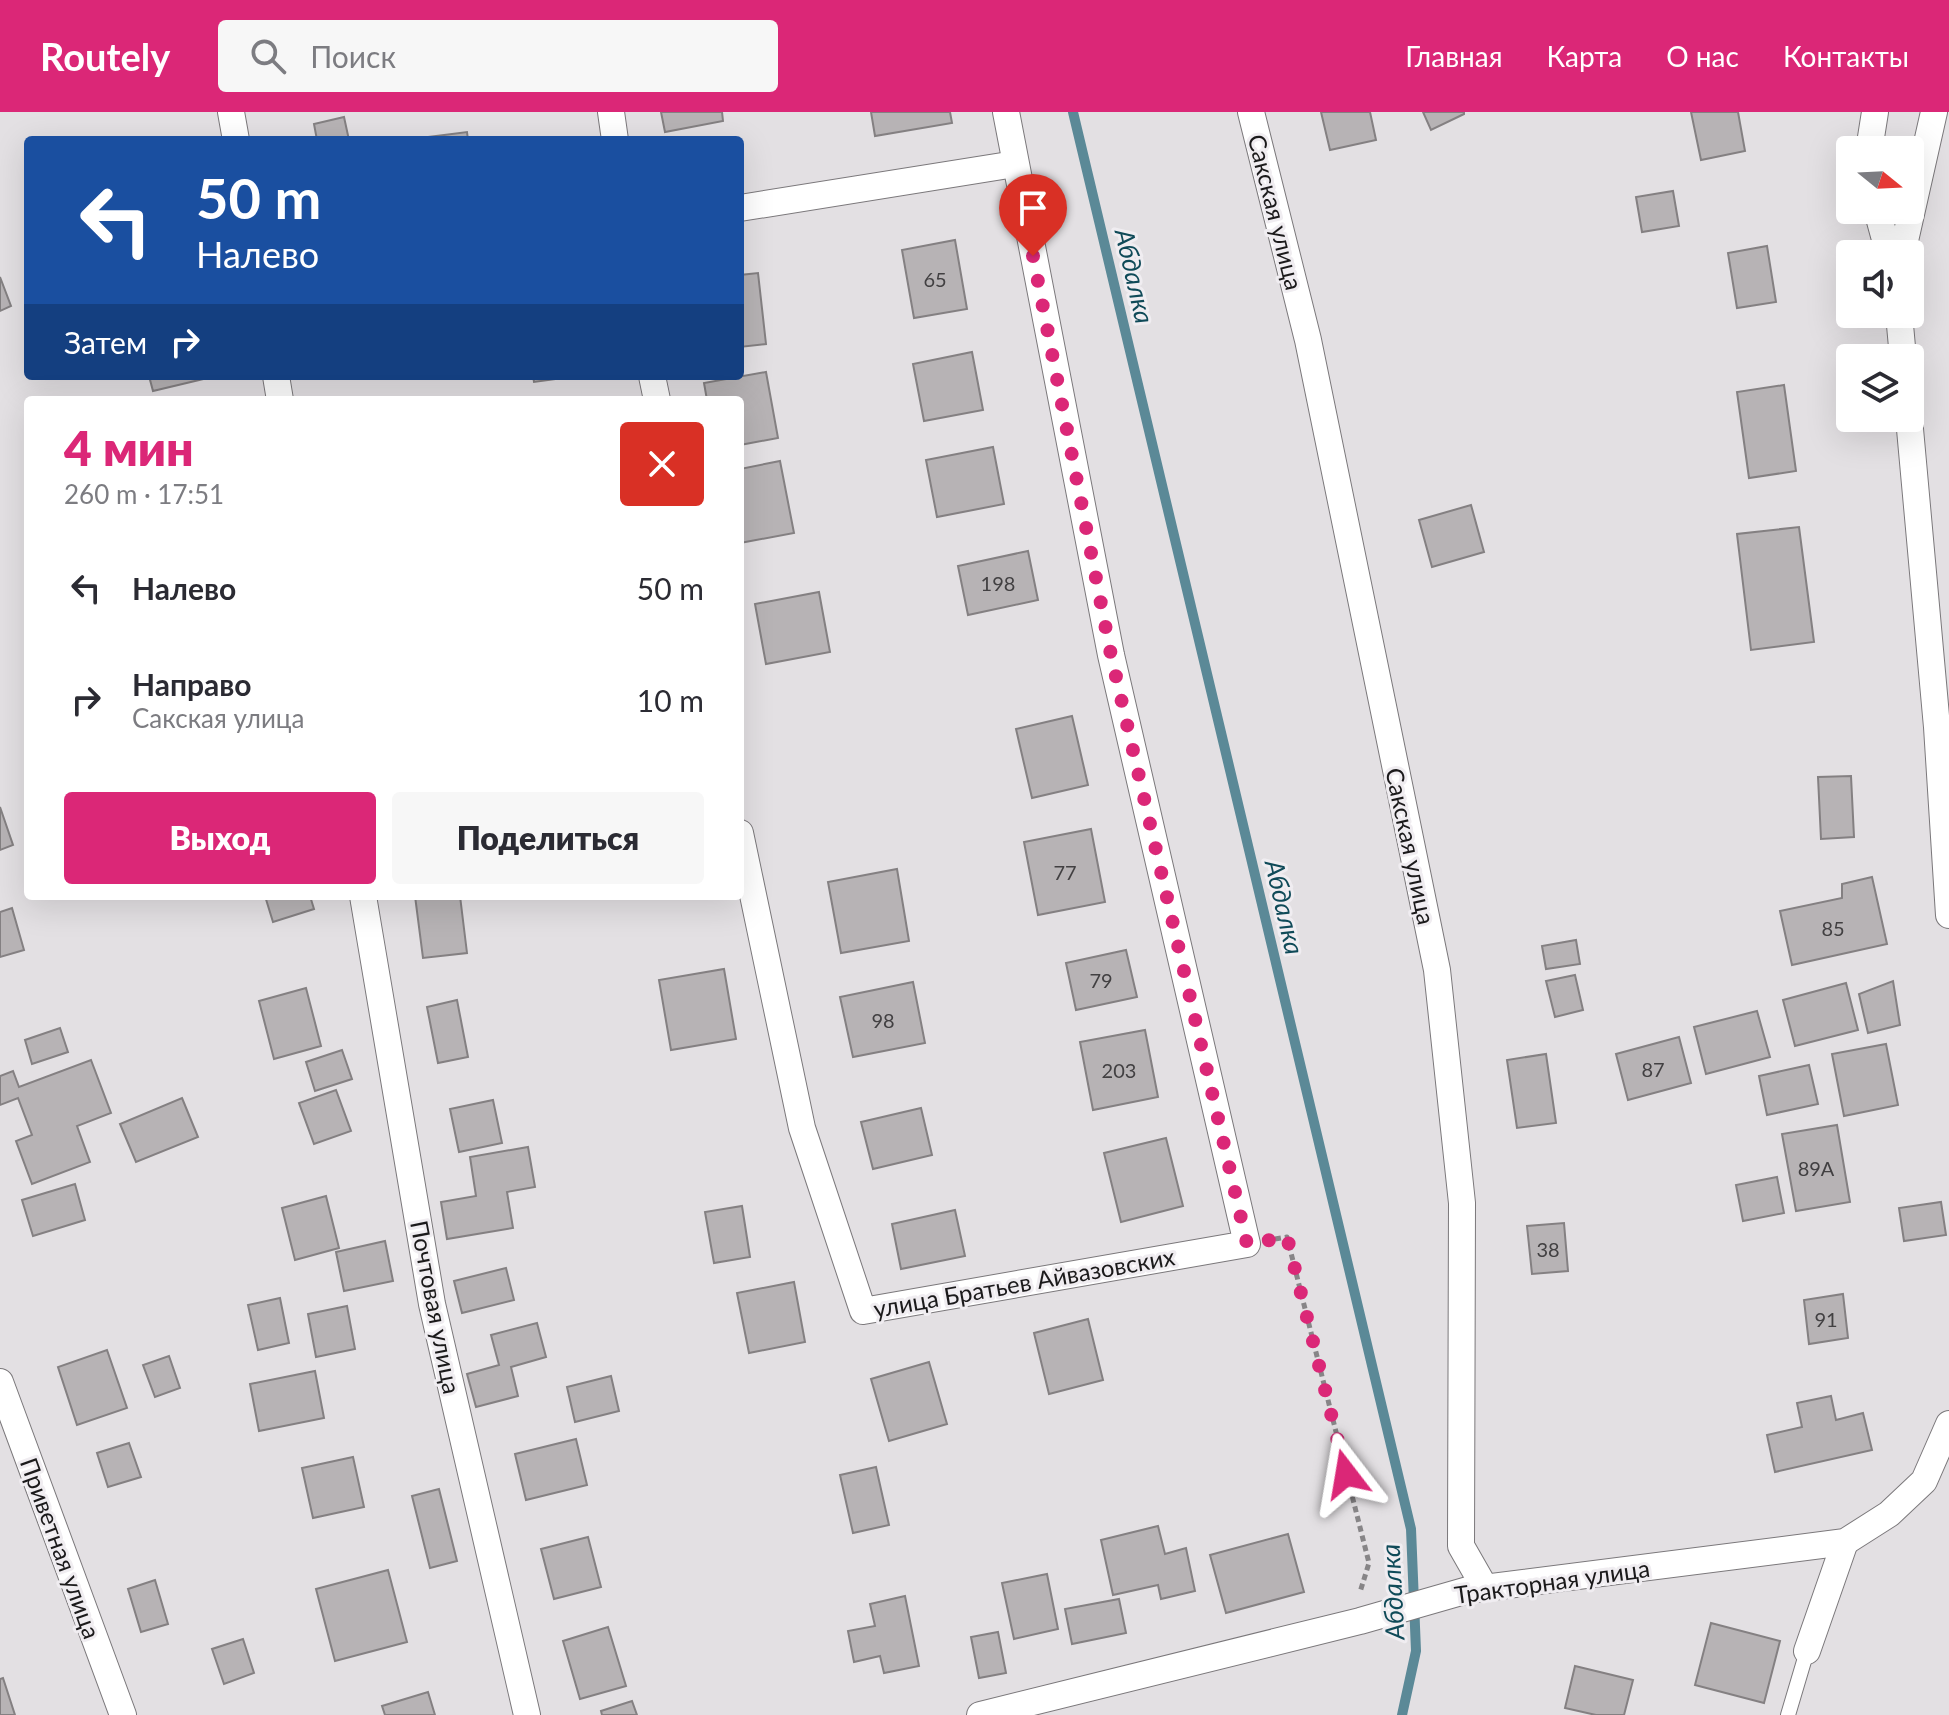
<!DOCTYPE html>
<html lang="ru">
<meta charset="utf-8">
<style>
body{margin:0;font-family:Lato,sans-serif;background:#f7f7f7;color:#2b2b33;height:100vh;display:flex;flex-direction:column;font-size:30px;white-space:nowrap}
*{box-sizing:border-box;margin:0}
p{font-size:26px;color:#7c7c81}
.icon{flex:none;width:44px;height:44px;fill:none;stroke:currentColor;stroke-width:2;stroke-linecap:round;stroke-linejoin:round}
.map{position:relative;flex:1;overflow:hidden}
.drawer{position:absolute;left:24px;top:284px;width:720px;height:504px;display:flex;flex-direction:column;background:#fff;border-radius:8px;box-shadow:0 8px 32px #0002}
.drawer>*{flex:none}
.banner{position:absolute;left:24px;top:24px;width:720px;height:244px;border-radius:8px;box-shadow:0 8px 32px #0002;background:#1a4fa0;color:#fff;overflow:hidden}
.needle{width:52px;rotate:108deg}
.fabs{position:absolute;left:1836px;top:24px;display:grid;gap:16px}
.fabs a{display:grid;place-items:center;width:88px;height:88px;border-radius:8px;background:#fff;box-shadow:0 8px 32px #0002;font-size:40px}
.pin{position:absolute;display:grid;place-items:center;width:68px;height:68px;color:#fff;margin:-82px -34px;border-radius:50% 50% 50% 0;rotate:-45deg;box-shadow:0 0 8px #0007}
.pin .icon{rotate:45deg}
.me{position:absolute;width:88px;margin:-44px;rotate:346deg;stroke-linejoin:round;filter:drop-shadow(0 0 6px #0008)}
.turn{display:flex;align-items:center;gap:28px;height:168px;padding:0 40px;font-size:36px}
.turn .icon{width:104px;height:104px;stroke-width:2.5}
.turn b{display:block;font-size:56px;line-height:68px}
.then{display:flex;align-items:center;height:76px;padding:0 40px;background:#0003;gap:16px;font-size:30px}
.round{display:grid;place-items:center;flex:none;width:84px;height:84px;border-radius:8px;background:#f7f7f7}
.head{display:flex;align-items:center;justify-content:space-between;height:136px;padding:0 40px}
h1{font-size:48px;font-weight:800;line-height:60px;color:#db2777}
.primary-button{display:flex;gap:16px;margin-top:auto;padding:16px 40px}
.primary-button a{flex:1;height:92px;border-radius:8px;background:#db2777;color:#fff;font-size:32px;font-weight:800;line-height:92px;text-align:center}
.primary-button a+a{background:#f7f7f7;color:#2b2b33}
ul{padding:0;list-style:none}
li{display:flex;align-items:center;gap:24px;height:112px;padding:0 40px}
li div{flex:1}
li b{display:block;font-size:30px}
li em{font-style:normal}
header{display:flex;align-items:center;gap:48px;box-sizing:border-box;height:112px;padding:0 40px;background:#db2777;color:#fff}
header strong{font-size:38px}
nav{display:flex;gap:44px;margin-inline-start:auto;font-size:28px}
.search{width:560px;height:72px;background:#f7f7f7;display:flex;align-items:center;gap:20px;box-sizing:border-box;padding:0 28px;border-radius:8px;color:#7c7c81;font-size:30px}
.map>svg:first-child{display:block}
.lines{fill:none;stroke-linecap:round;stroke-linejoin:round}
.stream{stroke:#5b8997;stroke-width:10}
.building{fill:#b7b3b5;stroke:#848082;stroke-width:2}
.service-casing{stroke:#7b787b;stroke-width:16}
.minor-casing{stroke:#7b787b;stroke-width:28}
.path{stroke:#878587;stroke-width:5;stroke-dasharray:6 4;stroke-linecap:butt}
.service{stroke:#fff;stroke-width:14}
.minor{stroke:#fff;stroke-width:26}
.route{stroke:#db2777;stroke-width:14;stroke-dasharray:0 25.2}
.labels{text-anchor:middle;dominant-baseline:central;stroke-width:6;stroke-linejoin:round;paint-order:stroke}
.number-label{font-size:20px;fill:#424042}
.street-label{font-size:24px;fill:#1b1a1b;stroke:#f0edf1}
.water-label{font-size:26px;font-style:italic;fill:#0f4a58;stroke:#f0edf1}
</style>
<header>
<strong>Routely</strong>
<div class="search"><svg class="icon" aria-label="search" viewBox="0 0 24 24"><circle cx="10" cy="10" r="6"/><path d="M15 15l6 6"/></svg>Поиск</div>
<nav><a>Главная</a><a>Карта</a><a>О нас</a><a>Контакты</a></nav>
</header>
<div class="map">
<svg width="1949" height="1603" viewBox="0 0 1949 1603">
<rect width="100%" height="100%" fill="#e3e0e3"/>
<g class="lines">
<path class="stream" d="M1073,0l338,1417 5,122 -14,64"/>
</g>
<g class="building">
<path d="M661,0h61l1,9 -58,11z"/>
<path d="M871,0h79l2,11 -77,13z"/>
<path d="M1321,0h49l6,28 -46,10z"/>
<path d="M1423,0h41v2l-33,16z"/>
<path d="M1691,0h47l7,39 -44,9z"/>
<path d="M344,5l5,23h-32l-3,-16z"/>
<path d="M467,20l1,8h-39v-3z"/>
<path d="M1673,79l6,35 -37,6 -6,-35z"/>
<path d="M955,128l12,69 -53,9 -12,-68z"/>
<path d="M1767,134l9,56 -39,6 -9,-55z"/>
<path d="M758,161l8,71 -26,3v-72z"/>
<path d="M0,165l11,29 -11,5z"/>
<path d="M972,240l11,58 -59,11 -11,-57z"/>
<path d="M766,260l12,66 -38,7v-45h-33l-3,-17z"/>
<path d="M149,264h67l-63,15z"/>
<path d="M533,264h45l-44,6z"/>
<path d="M1784,273l12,86 -47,7 -12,-86z"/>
<path d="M993,335l11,57 -67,13 -11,-57z"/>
<path d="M780,349l14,72 -54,10v-74z"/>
<path d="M1471,393l13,47 -52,15 -13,-47z"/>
<path d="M1799,415l15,115 -63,8 -14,-116z"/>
<path d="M1028,439l10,49 -70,15 -10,-49z"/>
<path d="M819,480l11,60 -64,12 -11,-60z"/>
<path d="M1072,604l16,69 -56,13 -16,-69z"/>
<path d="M1851,664l3,61 -33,2 -3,-62z"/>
<path d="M0,695l13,38 -13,5z"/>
<path d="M1091,717l14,73 -67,13 -14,-73z"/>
<path d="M897,757l12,72 -68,12 -13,-71z"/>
<path d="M1872,765l15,67 -95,21 -12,-54 62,-13v-14z"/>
<path d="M265,784h45l4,13 -41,13z"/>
<path d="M415,784h45l7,57 -44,5z"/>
<path d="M12,796l12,42 -24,7v-45z"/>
<path d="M1576,828l4,24 -34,5 -4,-23z"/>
<path d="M1126,838l11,47 -61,13 -10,-47z"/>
<path d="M724,857l12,70 -65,11 -12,-70z"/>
<path d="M1575,863l8,35 -28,7 -9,-36z"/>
<path d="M1893,869l7,44 -32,8 -9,-39z"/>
<path d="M913,870l12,61 -72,14 -13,-60z"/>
<path d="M1846,871l12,47 -63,16 -12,-46z"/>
<path d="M306,876l15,58 -47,13 -15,-58z"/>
<path d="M457,888l11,57 -30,6 -11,-56z"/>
<path d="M1757,899l13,46 -64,17 -12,-47z"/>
<path d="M60,916l8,24 -36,12 -7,-24z"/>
<path d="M1145,918l13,67 -65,13 -13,-68z"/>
<path d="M1679,925l12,46 -63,17 -12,-46z"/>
<path d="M1886,932l12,61 -54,11 -12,-62z"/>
<path d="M342,938l10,29 -37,12 -9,-29z"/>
<path d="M1546,942l10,69 -39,5 -10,-68z"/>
<path d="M91,948l20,53 -34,13 13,36 -58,22 -16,-43 16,-6 -14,-37 -18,7v-29l13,-5 6,16z"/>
<path d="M1809,953l9,39 -51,11 -8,-39z"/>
<path d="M336,978l15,41 -37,13 -15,-41z"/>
<path d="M182,986l16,39 -62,25 -16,-38z"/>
<path d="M493,988l9,43 -43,9 -9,-43z"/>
<path d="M921,996l11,47 -59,14 -12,-47z"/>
<path d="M1837,1013l13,77 -54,9 -14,-77z"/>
<path d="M1166,1026l17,68 -62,16 -17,-69z"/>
<path d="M528,1035l7,40 -28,5 6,36 -66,11 -6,-37 35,-6 -6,-39z"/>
<path d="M1777,1065l7,36 -41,8 -7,-36z"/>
<path d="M75,1072l10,36 -52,16 -11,-36z"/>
<path d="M326,1084l13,52 -44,12 -13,-52z"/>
<path d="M1941,1090l5,33 -42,6 -5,-33z"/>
<path d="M742,1094l8,51 -36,6 -9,-51z"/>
<path d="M955,1098l10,46 -64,13 -9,-45z"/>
<path d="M1564,1111l4,48 -36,3 -5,-48z"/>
<path d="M385,1129l8,40 -49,10 -8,-39z"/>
<path d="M506,1156l8,32 -52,13 -8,-32z"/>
<path d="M794,1170l11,60 -56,11 -12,-60z"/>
<path d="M1843,1182l5,44 -39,6 -5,-44z"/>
<path d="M280,1186l9,45 -31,7 -10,-45z"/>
<path d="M347,1194l8,43 -39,8 -8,-43z"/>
<path d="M1088,1207l15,61 -54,14 -15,-61z"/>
<path d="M537,1211l9,34 -35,10 7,29 -42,11 -9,-33 32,-9 -8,-30z"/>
<path d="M107,1238l20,58 -50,17 -19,-58z"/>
<path d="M169,1244l11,32 -25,9 -12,-32z"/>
<path d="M929,1250l18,62 -58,17 -18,-62z"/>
<path d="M315,1259l9,47 -65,13 -9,-47z"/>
<path d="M611,1264l8,35 -44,11 -8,-35z"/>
<path d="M1831,1284l5,24 27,-7 9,37 -97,22 -8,-37 35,-8 -5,-24z"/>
<path d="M576,1327l11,46 -61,15 -11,-46z"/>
<path d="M129,1331l12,34 -33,10 -11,-34z"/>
<path d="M353,1345l11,50 -51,11 -11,-50z"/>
<path d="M876,1355l13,58 -36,8 -13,-58z"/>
<path d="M439,1377l18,72 -27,7 -18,-72z"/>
<path d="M1158,1414l7,28 21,-6 9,43 -34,8 -3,-14 -45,10 -12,-55z"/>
<path d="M1288,1422l16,58 -78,21 -16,-58z"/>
<path d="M588,1425l13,50 -47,12 -13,-50z"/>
<path d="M388,1458l19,72 -72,19 -19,-72z"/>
<path d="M1047,1462l11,55 -44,10 -12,-56z"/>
<path d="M155,1468l13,44 -27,8 -13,-43z"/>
<path d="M905,1484l14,70 -35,7 -4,-17 -26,6 -6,-31 27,-5 -5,-22z"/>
<path d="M1119,1487l7,34 -54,11 -7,-35z"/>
<path d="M1711,1511l69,18 -16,62 -69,-18z"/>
<path d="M608,1515l18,59 -46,13 -17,-58z"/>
<path d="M998,1520l8,41 -27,5 -8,-41z"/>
<path d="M243,1527l11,34 -30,11 -12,-35z"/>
<path d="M1575,1554l58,14 -9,35h-28l-31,-7z"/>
<path d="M3,1566l12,37h-15v-36z"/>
<path d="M428,1580l7,23h-50l-3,-9z"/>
<path d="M632,1589l5,14h-35l-1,-4z"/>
</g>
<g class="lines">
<defs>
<path id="service" d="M1788,1603l19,-64"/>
<g id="minor">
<path d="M231,0l5,28"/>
<path d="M611,0l4,28"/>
<path d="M1251,0l57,228 129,630 25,233 -1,343 24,42"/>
<path d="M1869,38l6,-38"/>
<path d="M740,96l275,-44"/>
<path d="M1877,98l12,44"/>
<path d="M1902,142l32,-142"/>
<path d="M1899,202l4,44"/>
<path d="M276,264l4,24"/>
<path d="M652,264l5,24"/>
<path d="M1909,306l28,309 12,188"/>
<path d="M740,721l62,295 61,183 384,-67 -136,-589 -105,-543"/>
<path d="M363,784l69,408 95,411"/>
<path d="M0,1270l123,333"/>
<path d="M1807,1539l38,-109"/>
<path d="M980,1603l380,-94 108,-31 377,-48 44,-28 35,-33 25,-57"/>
</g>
</defs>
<use href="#service" class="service-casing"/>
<use href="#minor" class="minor-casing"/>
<path class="path" d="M1275,1127l12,-2 82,326 -9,29"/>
<use href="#service" class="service"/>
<use href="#minor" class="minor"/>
</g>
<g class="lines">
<path class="route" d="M1033,144l78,399 136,589 40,-7 59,237"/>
</g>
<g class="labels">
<g class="number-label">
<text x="935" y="167">65</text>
<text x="998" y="471">198</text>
<text x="1065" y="760">77</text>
<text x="1833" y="816">85</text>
<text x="1101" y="868">79</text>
<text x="883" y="908">98</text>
<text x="1653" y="957">87</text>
<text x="1119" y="958">203</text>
<text x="1816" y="1056">89А</text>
<text x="1548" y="1137">38</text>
<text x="1826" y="1207">91</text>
</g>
<g class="street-label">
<text transform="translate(1276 100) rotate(76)">Сакская улица</text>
<text transform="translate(1411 734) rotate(78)">Сакская улица</text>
<text transform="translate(1024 1170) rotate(-10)">улица Братьев Айвазовских</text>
<text transform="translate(436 1195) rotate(79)">Почтовая улица</text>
<text transform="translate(61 1436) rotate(70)">Приветная улица</text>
<text transform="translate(1552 1469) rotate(-8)">Тракторная улица</text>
</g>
<g class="water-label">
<text transform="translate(1135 164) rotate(77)">Абдалка</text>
<text transform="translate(1285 795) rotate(77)">Абдалка</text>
<text transform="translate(1392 1480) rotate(-93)">Абдалка</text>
</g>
</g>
</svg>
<div class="fabs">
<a><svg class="needle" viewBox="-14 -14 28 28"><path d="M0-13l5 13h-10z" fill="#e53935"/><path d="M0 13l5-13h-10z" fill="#7c7c81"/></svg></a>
<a><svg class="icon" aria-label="sound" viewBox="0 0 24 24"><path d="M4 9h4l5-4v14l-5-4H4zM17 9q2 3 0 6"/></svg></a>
<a><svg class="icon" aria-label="layers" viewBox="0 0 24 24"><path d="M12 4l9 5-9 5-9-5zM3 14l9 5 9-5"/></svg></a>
</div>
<div class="pin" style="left:1033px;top:144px;background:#d93025"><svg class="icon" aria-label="arrive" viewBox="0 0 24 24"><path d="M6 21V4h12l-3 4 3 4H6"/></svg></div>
<svg class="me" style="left:1346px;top:1362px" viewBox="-20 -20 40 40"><path d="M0-17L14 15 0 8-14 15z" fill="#db2777" stroke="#fff" stroke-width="4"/></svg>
<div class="banner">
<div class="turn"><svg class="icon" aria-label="left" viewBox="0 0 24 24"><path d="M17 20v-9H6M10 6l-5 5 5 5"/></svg><div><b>50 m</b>Налево</div></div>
<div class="then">Затем<svg class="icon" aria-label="right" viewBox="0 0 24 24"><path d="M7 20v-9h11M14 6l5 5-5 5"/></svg></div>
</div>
<section class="drawer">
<div class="head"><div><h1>4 мин</h1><p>260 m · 17:51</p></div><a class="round" style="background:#d93025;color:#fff"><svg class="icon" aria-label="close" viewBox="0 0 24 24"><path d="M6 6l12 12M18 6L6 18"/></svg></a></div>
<ul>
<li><svg class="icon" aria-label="left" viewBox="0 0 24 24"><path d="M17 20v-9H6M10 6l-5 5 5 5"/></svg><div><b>Налево</b></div><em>50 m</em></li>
<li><svg class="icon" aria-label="right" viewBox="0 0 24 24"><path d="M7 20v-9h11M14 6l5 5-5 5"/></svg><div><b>Направо</b><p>Сакская улица</p></div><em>10 m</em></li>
</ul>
<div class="primary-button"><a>Выход</a><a>Поделиться</a></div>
</section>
</div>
